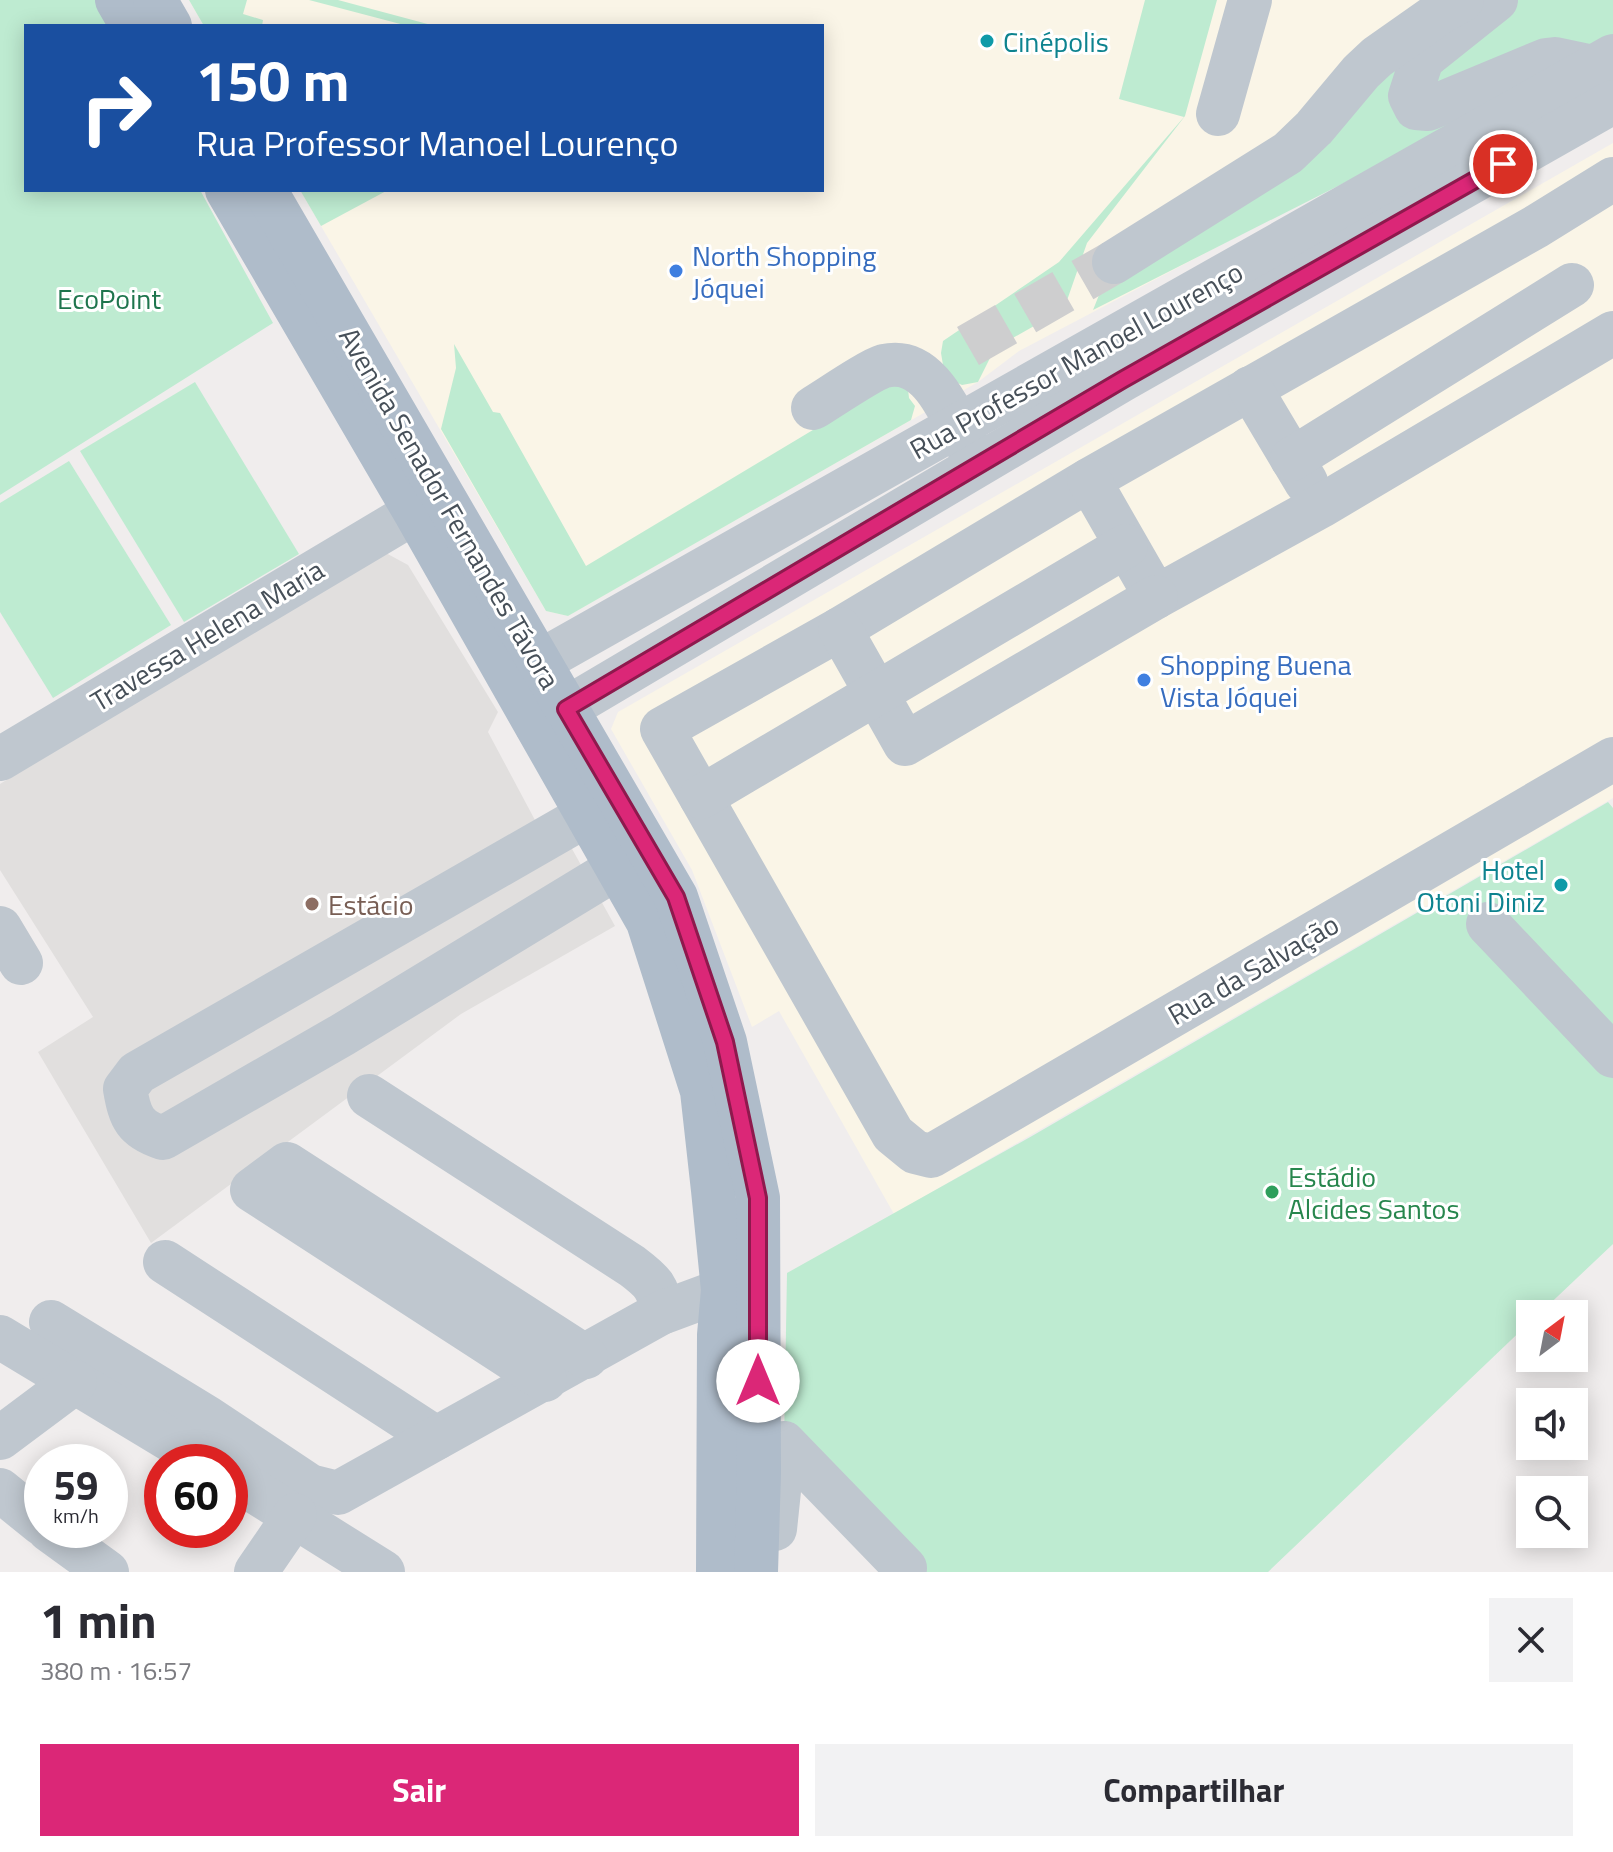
<!DOCTYPE html>
<html lang="pt">
<meta charset="utf-8">
<style>
body{margin:0;font-family:"Titillium Web",sans-serif;background:#f2f2f3;color:#2b2b33;height:100vh;display:flex;flex-direction:column;font-size:30px;white-space:nowrap}
*{box-sizing:border-box;margin:0}
p{font-size:26px;color:#7c7c81}
.icon{flex:none;width:44px;height:44px;fill:none;stroke:currentColor;stroke-width:2;stroke-linecap:round;stroke-linejoin:round}
.map{position:relative;height:1572px;overflow:hidden}
.side{display:flex;flex-direction:column;background:#fff;flex:1}
.side>*{flex:none}
.banner{position:absolute;left:24px;top:24px;width:800px;height:168px;border-radius:0px;box-shadow:0 4px 20px #0003;background:#1a4fa0;color:#fff;overflow:hidden}
.needle{width:52px;rotate:32deg}
.fabs{position:absolute;left:1516px;top:1300px;display:grid;gap:16px}
.fabs a{display:grid;place-items:center;width:72px;height:72px;border-radius:0px;background:#fff;box-shadow:0 4px 20px #0003;font-size:40px}
.speed{position:absolute;left:24px;top:1444px;display:flex;gap:16px;font-size:40px;font-weight:700;text-align:center}
.speed>*{display:grid;place-content:center;width:104px;height:104px;border-radius:50%;background:#fff;box-shadow:0 4px 20px #0003;line-height:1}
.speed small{font-size:20px;font-weight:400}
.speed .limit{border:12px solid #d22;background:#fff;color:#111}
.pin{position:absolute;display:grid;place-items:center;width:68px;height:68px;color:#fff;margin:-34px;border:4px solid #fff;border-radius:50%;box-shadow:0 2px 8px #0007}
.me{position:absolute;width:88px;margin:-44px;rotate:0deg;stroke-linejoin:round;filter:drop-shadow(0 0 6px #0008)}
.turn{display:flex;align-items:center;gap:28px;height:168px;padding:0 40px;font-size:36px}
.turn .icon{width:104px;height:104px;stroke-width:2.5}
.turn b{display:block;font-size:56px;line-height:68px}
.round{display:grid;place-items:center;flex:none;width:84px;height:84px;border-radius:0px;background:#f2f2f3}
.overview{display:flex;align-items:center;justify-content:space-between;height:136px;padding:0 40px}
h1{font-size:48px;font-weight:700;line-height:60px}
.button{display:flex;gap:16px;margin-top:auto;padding:16px 40px}
.button a{flex:1;height:92px;border-radius:0px;background:#db2777;color:#fff;font-size:32px;font-weight:700;line-height:92px;text-align:center}
.button a+a{background:#f2f2f3;color:#2b2b33}
.map>svg:first-child{display:block}
.commercial{fill:#faf5e7}
.education{fill:#e1dfde}
.green{fill:#beebd1}
.lines{fill:none;stroke-linecap:round;stroke-linejoin:round}
.minor-tunnel{stroke:#cececf;stroke-width:44;stroke-dasharray:44 22;stroke-linecap:butt}
.minor{stroke:#bfc7cf;stroke-width:44}
.major{stroke:#afbcca;stroke-width:44}
.route-casing{stroke:#8e194d;stroke-width:20}
.route{stroke:#db2777;stroke-width:14}
.culture-dot{fill:#0f9aa8;stroke:#fff;stroke-width:3}
.shop-dot{fill:#3f7fe0;stroke:#fff;stroke-width:3}
.education-dot{fill:#8d6e63;stroke:#fff;stroke-width:3}
.leisure-dot{fill:#2e9e5b;stroke:#fff;stroke-width:3}
.labels{text-anchor:middle;dominant-baseline:central;stroke-width:6;stroke-linejoin:round;paint-order:stroke}
.culture-label{font-size:28px;fill:#0d838f;stroke:#fff;text-anchor:start}
.shop-label{font-size:28px;fill:#366cbe;stroke:#fff;text-anchor:start}
.park-label{font-size:28px;fill:#1e754d;stroke:#fff}
.street-label{font-size:28px;fill:#475059;stroke:#fff}
.education-label{font-size:28px;fill:#785e54;stroke:#fff;text-anchor:start}
.leisure-label{font-size:28px;fill:#27864d;stroke:#fff;text-anchor:start}
</style>
<div class="map">
<svg width="1613" height="1572" viewBox="0 0 1613 1572">
<rect width="100%" height="100%" fill="#f0eded"/>
<g class="commercial">
<path d="M189,0h1424v39l-594,312 -41,31 -410,234 -22,-5 -246,-421h522v-164h-618z"/>
<path d="M1613,143v655l-719,416 -115,-203 -27,16 -60,-157 -81,-141 7,-17z"/>
</g>
<path class="education" d="M384,552l24,13 90,147 -10,20 48,90h21l58,104 -154,88 -310,229 -113,-191 55,-35 -93,-147v-86z"/>
<g class="green">
<path d="M0,0h96l14,26h-84v164h174l73,133 -273,172z"/>
<path d="M189,0h58l-4,14 20,6 -1,6h-58z"/>
<path d="M309,0h29l97,26h-27z"/>
<path d="M1145,0h72l-32,116 -98,127 -23,66 -69,39 -17,34 -16,3 -17,-8 -4,-24 2,-12 116,-79 125,-145 -65,-18z"/>
<path d="M1505,0h108v44l-188,58 4,-43z"/>
<path d="M1441,21l-42,83 168,-34 -474,240 12,-30z"/>
<path d="M300,190h88l-67,36z"/>
<path d="M454,344l39,68 7,1 86,153 307,-184 15,7 1,9 6,8 -4,14 -343,196 -22,-5 -105,-182 15,-61z"/>
<path d="M195,382l104,172 -115,68 -104,-171z"/>
<path d="M69,461l102,164 -118,73 -53,-86v-109z"/>
<path d="M1608,802l5,6v436l-74,70h-9v8l-262,250h-360l-124,-129 3,-170 245,-137z"/>
</g>
<g class="lines">
<path class="minor-tunnel" d="M968,346l146,-84"/>
<g class="minor">
<path d="M1496,0l-74,59 -12,37 6,12 12,1 118,-49 9,-1 38,8"/>
<path d="M1218,114l32,-114"/>
<path d="M1613,179l-76,47 -448,254 -249,149 -178,100 231,405 22,18 16,4 682,-397"/>
<path d="M1114,262l174,-109 26,-25 47,-56 16,-15 64,-45 21,-12"/>
<path d="M1250,388l56,94"/>
<path d="M813,408c15,-9 57,-38 71,-42 48,-11 68,53 87,86"/>
<path d="M1292,459l280,-174"/>
<path d="M1089,480l67,117 165,-91 292,-173"/>
<path d="M840,629l65,115 251,-147"/>
<path d="M539,662l1074,-606"/>
<path d="M537,726l585,-346 491,-278"/>
<path d="M0,759l415,-247"/>
<path d="M701,797l425,-251"/>
<path d="M587,815l-450,258 -12,16c5,29 10,40 38,49l179,-103 275,-167"/>
<path d="M1488,924l125,132"/>
<path d="M0,928l21,35"/>
<path d="M369,1096l263,170c20,15 28,22 29,47"/>
<path d="M165,1262l271,176"/>
<path d="M51,1322l157,96 102,68 28,7 323,-180 62,-23"/>
<path d="M0,1337l207,125"/>
<path d="M545,1380l-293,-190 35,-26 299,193"/>
<path d="M0,1438l75,-56"/>
<path d="M230,1476l153,96"/>
<path d="M0,1490l42,34"/>
<path d="M775,1529l9,-86 121,125 -4,4"/>
<path d="M49,1530l58,42"/>
<path d="M256,1572l39,-57"/>
</g>
<g class="major">
<path d="M117,0l15,26"/>
<path d="M155,0l15,26"/>
<path d="M227,190l188,322 233,410 54,169 11,99 10,100 -4,45 -1,237"/>
<path d="M265,190l411,707 49,145 33,156 1,275 -3,99"/>
</g>
</g>
<g class="lines">
<defs>
<path id="route" d="M758,1381v-183l-33,-156 -49,-145 -110,-188 556,-329 381,-216"/>
</defs>
<use href="#route" class="route-casing"/>
<use href="#route" class="route"/>
</g>
<g class="culture-dot">
<circle cx="987" cy="41" r="8"/>
<circle cx="1561" cy="885" r="8"/>
</g>
<g class="shop-dot">
<circle cx="676" cy="271" r="8"/>
<circle cx="1144" cy="680" r="8"/>
</g>
<circle class="education-dot" cx="312" cy="904" r="8"/>
<circle class="leisure-dot" cx="1272" cy="1192" r="8"/>
<g class="labels">
<g class="culture-label">
<text x="1003" y="41">Cinépolis</text>
<text x="1545" y="869" text-anchor="end">Hotel<tspan x="1545" dy="32">Otoni Diniz</tspan></text>
</g>
<g class="shop-label">
<text x="692" y="255">North Shopping<tspan x="692" dy="32">Jóquei</tspan></text>
<text x="1160" y="664">Shopping Buena<tspan x="1160" dy="32">Vista Jóquei</tspan></text>
</g>
<g class="park-label">
<text x="109" y="298">EcoPoint</text>
</g>
<g class="street-label">
<text transform="translate(1076 360) rotate(-29)">Rua Professor Manoel Lourenço</text>
<text transform="translate(450 508) rotate(60)">Avenida Senador Fernandes Távora</text>
<text transform="translate(207 635) rotate(-31)">Travessa Helena Maria</text>
<text transform="translate(1253 969) rotate(-30)">Rua da Salvação</text>
</g>
<g class="education-label">
<text x="328" y="904">Estácio</text>
</g>
<g class="leisure-label">
<text x="1288" y="1176">Estádio<tspan x="1288" dy="32">Alcides Santos</tspan></text>
</g>
</g>
</svg>
<div class="fabs">
<a><svg class="needle" viewBox="-14 -14 28 28"><path d="M0-13l5 13h-10z" fill="#e53935"/><path d="M0 13l5-13h-10z" fill="#7c7c81"/></svg></a>
<a><svg class="icon" aria-label="sound" viewBox="0 0 24 24"><path d="M4 9h4l5-4v14l-5-4H4zM17 9q2 3 0 6"/></svg></a>
<a><svg class="icon" aria-label="search" viewBox="0 0 24 24"><circle cx="10" cy="10" r="6"/><path d="M15 15l6 6"/></svg></a>
</div>
<div class="speed"><div>59<small>km/h</small></div><div class="limit">60</div></div>
<div class="pin" style="left:1503px;top:164px;background:#d93025"><svg class="icon" aria-label="arrive" viewBox="0 0 24 24"><path d="M6 21V4h12l-3 4 3 4H6"/></svg></div>
<svg class="me" style="left:758px;top:1381px" viewBox="-20 -20 40 40"><circle r="19" fill="#fff"/><path d="M0-13L10 11 0 6-10 11z" fill="#db2777"/></svg>
<div class="banner">
<div class="turn"><svg class="icon" aria-label="right" viewBox="0 0 24 24"><path d="M7 20v-9h11M14 6l5 5-5 5"/></svg><div><b>150 m</b>Rua Professor Manoel Lourenço</div></div>
</div>
</div>
<section class="side">
<div class="overview"><div><h1>1 min</h1><p>380 m · 16:57</p></div><a class="round"><svg class="icon" aria-label="close" viewBox="0 0 24 24"><path d="M6 6l12 12M18 6L6 18"/></svg></a></div>
<div class="button"><a>Sair</a><a>Compartilhar</a></div>
</section>
